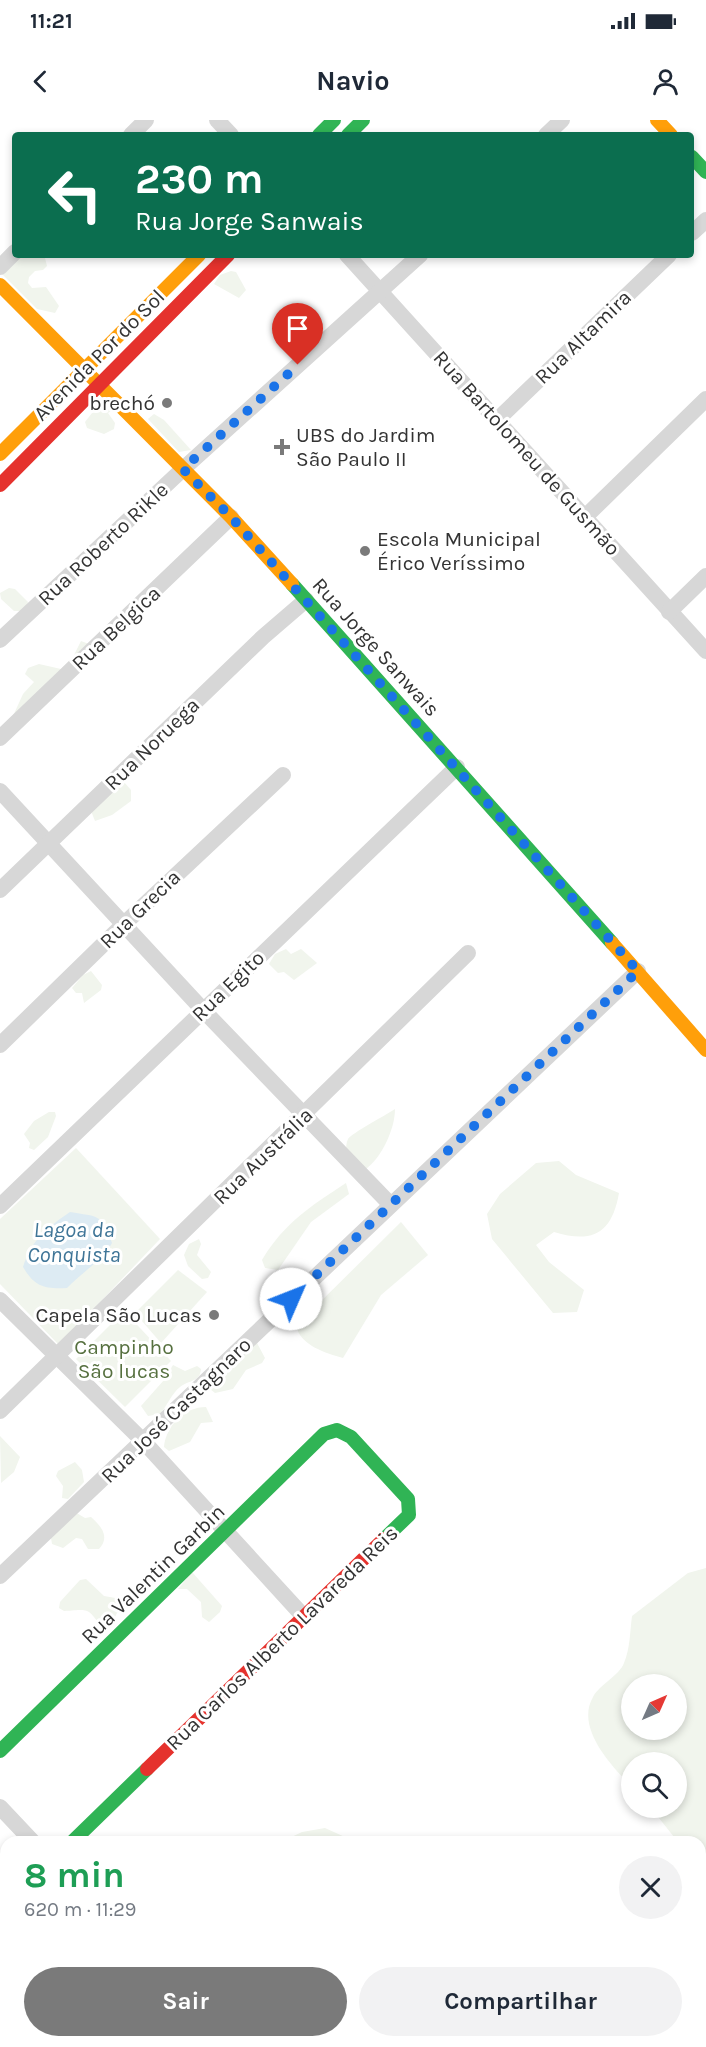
<!DOCTYPE html>
<html lang="pt">
<meta charset="utf-8">
<style>
body{margin:0;font-family:Karla,sans-serif;background:#f2f2f3;color:#1f2937;height:100vh;display:flex;flex-direction:column;font-size:22px;white-space:nowrap}
*{box-sizing:border-box;margin:0}
p{font-size:20px;color:#747a83}
.icon{flex:none;width:33px;height:33px;fill:none;stroke:currentColor;stroke-width:2;stroke-linecap:round;stroke-linejoin:round}
.map{position:relative;flex:1;overflow:hidden}
.drawer{position:absolute;left:0px;top:1716px;width:706px;height:212px;display:flex;flex-direction:column;background:#fff;border-radius:18px 18px 0 0;box-shadow:0 3px 9px #0003}
.drawer>*{flex:none}
.banner{position:absolute;left:12px;top:12px;width:682px;height:126px;border-radius:6px;box-shadow:0 3px 9px #0003;background:#0b6e4f;color:#fff;overflow:hidden}
.needle{width:39px;rotate:45deg}
.buttons{position:absolute;left:621px;top:1554px;display:grid;gap:12px}
.buttons a{display:grid;place-items:center;width:66px;height:66px;border-radius:50%;background:#fff;box-shadow:0 3px 9px #0003;font-size:30px}
.pin{position:absolute;display:grid;place-items:center;width:51px;height:51px;color:#fff;margin:-62px -26px;border-radius:50% 50% 50% 0;rotate:-45deg;box-shadow:0 0 6px #0007}
.pin .icon{rotate:45deg}
.me{position:absolute;width:66px;margin:-33px;rotate:46deg;stroke-linejoin:round;filter:drop-shadow(0 0 4px #0008)}
.turn{display:flex;align-items:center;gap:21px;height:126px;padding:0 24px;font-size:27px}
.turn .icon{width:78px;height:78px;stroke-width:2.5}
.turn b{display:block;font-size:42px;line-height:51px}
.round{display:grid;place-items:center;flex:none;width:63px;height:63px;border-radius:32px;background:#f2f2f3}
.overview{display:flex;align-items:center;justify-content:space-between;height:102px;padding:0 24px}
h1{font-size:36px;font-weight:700;line-height:45px;color:#1e9e55}
.button{display:flex;gap:12px;margin-top:auto;padding:12px 24px}
.button a{flex:1;height:69px;border-radius:36px;background:#7a7a7a;color:#fff;font-size:24px;font-weight:700;line-height:69px;text-align:center}
.button a+a{background:#f2f2f3;color:#1f2937}
.status{display:flex;justify-content:space-between;align-items:center;height:42px;padding:0 30px;background:#fff;direction:ltr}
.status svg{height:16px;fill:currentColor}
header{display:flex;justify-content:space-between;align-items:center;height:78px;padding:0 24px;background:#fff;font-size:27px;font-weight:700}
.map>svg:first-child{display:block}
.green{fill:#f1f5ed;fill-rule:evenodd}
.water{fill:#ddebf3}
.lines{fill:none;stroke-linecap:round;stroke-linejoin:round}
.street{stroke:#d7d7d7;stroke-width:16}
.fast{stroke:#30b455;stroke-width:14}
.slow{stroke:#ff9f0a;stroke-width:14}
.jam{stroke:#e5322d;stroke-width:14}
.route{stroke:#1a73e8;stroke-width:10;stroke-dasharray:0 18}
.poi-dot{fill:#7a7a7a;stroke:#fff;stroke-width:2}
.labels{text-anchor:middle;dominant-baseline:central;stroke-width:6;stroke-linejoin:round;paint-order:stroke}
.street-label{font-size:21px;fill:#333;stroke:#fff}
.poi-label{font-size:21px;fill:#333;stroke:#fff;text-anchor:end}
.park-label{font-size:21px;fill:#56703f;stroke:#fff}
.water-label{font-size:22px;font-style:italic;fill:#3f7597;stroke:#fff}
</style>
<div class="status"><b>11:21</b><svg viewBox="0 0 49 12"><path d="M0 12V9h3v3zM5 12V6h3v6zM10 12V3h3v9zM15 12V0h3v12zM26 1h20v11H26zM47 4h2v5h-2z"/></svg></div>
<header><svg class="icon" aria-label="back" viewBox="0 0 24 24"><path d="M15 5l-7 7 7 7"/></svg>Navio<svg class="icon" aria-label="person" viewBox="0 0 24 24"><circle cx="12" cy="8" r="4"/><path d="M4 21q1-7 8-7t8 7"/></svg></header>
<div class="map">
<svg width="706" height="1927" viewBox="0 0 706 1927">
<rect width="100%" height="100%" fill="#fff"/>
<g class="green">
<path d="M17,135h24l4,3 2,8 -4,4 -8,1 -6,6 -1,6 4,5 14,-1 13,19 -4,7 -18,-4 -37,-37z"/>
<path d="M231,151l5,1 10,18 -7,8 -25,-14 6,-9z"/>
<path d="M103,279l12,9 -7,5 7,10 -1,6 -10,5 -17,-6 -2,-6z"/>
<path d="M154,294l10,6 27,30 -12,2 -31,-33z"/>
<path d="M9,468l6,1 13,13 -3,9h-11l-13,-12 -1,-6z"/>
<path d="M81,521l8,3 -76,72 10,-22 11,-12 -9,-8 3,-6 11,-4 22,5 12,-12z"/>
<path d="M123,661l8,9v11l-19,14 -17,6 -4,-10z"/>
<path d="M286,829l5,5 10,-5 16,14 -23,17 -10,-8 -6,1 -9,-9 6,-10z"/>
<path d="M91,851l11,14 -1,5 -17,13 -2,-10h-6l-4,-5 11,-13z"/>
<path d="M395,989c0,20 -13,48 -29,60l-20,-16c0,-5 0,-10 2,-14 4,-6 38,-24 47,-30z"/>
<path d="M49,992h6l1,4 -8,21 -14,13 -5,-2 1,-5 -6,-9 10,-13z"/>
<path d="M76,1028l84,91 -101,106 -59,-61v-65z"/>
<path d="M559,1041l17,14 43,18c-7,40 -26,51 -65,39l-18,13 13,17 35,28 -7,22 -24,1 -61,-74 -5,-25 13,-20 36,-31z"/>
<path d="M346,1063l3,11 -38,28 -33,48 -13,-2 -3,-8c22,-37 49,-54 84,-77z"/>
<path d="M401,1102l27,33 -47,40 -38,63c-17,-5 -42,-12 -47,-32z"/>
<path d="M199,1119l2,5 -4,11 14,17 -3,6 -6,1 -14,-13 -4,-11 5,-11z"/>
<path d="M178,1150l29,22 -46,51 -26,-30z"/>
<path d="M124,1191l47,50 -46,46 -49,-48z"/>
<path d="M257,1223l8,15 -3,5 -16,7 -13,19 -18,4 -5,-4 -1,-5z"/>
<path d="M173,1245l12,6 12,-5 4,3c-1,13 -12,11 -21,18 -8,6 -13,19 -20,27l-12,2 -7,-10 23,-26z"/>
<path d="M206,1287l7,15 -12,1 -11,19 -21,9 -5,-4c2,-21 20,-40 42,-40z"/>
<path d="M0,1316l20,21 -6,15 -13,11z"/>
<path d="M75,1342l7,8 2,12 -16,17 -6,-1 1,-12 -7,-10 2,-5z"/>
<path d="M75,1392l10,6 6,-1c11,10 19,20 8,32h-11l-6,-10 -6,-1 -13,10 -11,-4 -1,-6z"/>
<path d="M706,1448v301l-5,-4 -1,-23h-22l-27,-34h25v-46h-44l-1,24c-19,-20 -56,-58 -38,-89 7,-13 26,-21 31,-34 6,-14 6,-32 8,-47l56,-43zM676,1564v46h-44v-46z"/>
<path d="M192,1452l30,34 -2,6 -11,10 -7,-5 -1,-15 -14,-13h-9z"/>
<path d="M86,1459l18,17 23,4 3,4 -2,5 -11,4 -8,16h-6c-17,-23 -13,-19 -39,-18l-5,-3 1,-6 20,-22z"/>
<path d="M325,1708l31,14h-75l21,-10z"/>
</g>
<path class="water" d="M70,1092c28,5 32,1 42,31 -9,17 -31,30 -45,45 -23,1 -32,-1 -44,-21 9,-28 24,-39 47,-55z"/>
<g class="lines">
<g class="street">
<path d="M217,0l14,15"/>
<path d="M131,15l15,-15"/>
<path d="M546,15l16,-15"/>
<path d="M692,113l14,-13"/>
<path d="M347,135l359,396"/>
<path d="M0,147l15,-15"/>
<path d="M497,300l172,-165"/>
<path d="M585,397l121,-118"/>
<path d="M669,492l37,-36"/>
<path d="M0,520l183,-171 237,-214"/>
<path d="M0,618l231,-221"/>
<path d="M0,671l203,219 187,194"/>
<path d="M0,770l263,-253 43,-37"/>
<path d="M0,925l124,-121 159,-149"/>
<path d="M0,1086l457,-439"/>
<path d="M0,1180l144,142 161,176"/>
<path d="M0,1291l468,-458"/>
<path d="M0,1456l638,-605"/>
<path d="M0,1687l33,35"/>
<path d="M0,1792l6,-6"/>
<path d="M700,1846l6,-6"/>
<path d="M448,1922l5,5"/>
<path d="M673,1922l5,5"/>
<path d="M625,1927l5,-5"/>
</g>
<g class="fast">
<path d="M319,15l15,-15"/>
<path d="M348,15l15,-15"/>
<path d="M692,37l14,15"/>
<path d="M292,464l320,359"/>
<path d="M0,1631l324,-317 13,-4 14,7 57,62 1,16 -25,24"/>
<path d="M72,1722l75,-73"/>
</g>
<g class="slow">
<path d="M657,0l14,15"/>
<path d="M0,165l231,232 61,67"/>
<path d="M0,334l199,-199"/>
<path d="M612,823l94,107"/>
</g>
<g class="jam">
<path d="M0,365l228,-230"/>
<path d="M147,1649l237,-230"/>
</g>
</g>
<g class="lines">
<path class="route" d="M291,1179l347,-328 -407,-454 -48,-48 115,-104"/>
</g>
<g class="poi-dot">
<circle cx="167" cy="283" r="6"/>
<path d="M279 318h6v6h6v6h-6v6h-6v-6h-6v-6h6z"/>
<circle cx="365" cy="431" r="6"/>
<circle cx="214" cy="1195" r="6"/>
</g>
<g class="labels">
<g class="street-label">
<text transform="translate(583 217) rotate(-44)">Rua Altamira</text>
<text transform="translate(99 235) rotate(-45)">Avenida Por do Sol</text>
<text transform="translate(527 333) rotate(48)">Rua Bartolomeu de Gusmão</text>
<text transform="translate(103 424) rotate(-43)">Rua Roberto Rikle</text>
<text transform="translate(116 508) rotate(-43)">Rua Belgica</text>
<text transform="translate(376 527) rotate(48)">Rua Jorge Sanwais</text>
<text transform="translate(152 624) rotate(-44)">Rua Noruega</text>
<text transform="translate(140 789) rotate(-44)">Rua Grecia</text>
<text transform="translate(228 866) rotate(-44)">Rua Egito</text>
<text transform="translate(263 1036) rotate(-44)">Rua Austrália</text>
<text transform="translate(176 1290) rotate(-44)">Rua José Castagnaro</text>
<text transform="translate(153 1454) rotate(-44)">Rua Valentin Garbin</text>
<text transform="translate(282 1518) rotate(-44)">Rua Carlos Alberto Lavareda Reis</text>
</g>
<g class="poi-label">
<text x="155" y="283">brechó</text>
<text x="296" y="315" text-anchor="start">UBS do Jardim<tspan x="296" dy="24">São Paulo II</tspan></text>
<text x="377" y="419" text-anchor="start">Escola Municipal<tspan x="377" dy="24">Érico Veríssimo</tspan></text>
<text x="202" y="1195">Capela São Lucas</text>
</g>
<g class="park-label">
<text x="124" y="1227">Campinho<tspan x="124" dy="24">São lucas</tspan></text>
</g>
<g class="water-label">
<text x="74" y="1110">Lagoa da<tspan x="74" dy="25">Conquista</tspan></text>
</g>
</g>
</svg>
<div class="buttons">
<a><svg class="needle" viewBox="-14 -14 28 28"><path d="M0-13l5 13h-10z" fill="#e53935"/><path d="M0 13l5-13h-10z" fill="#747a83"/></svg></a>
<a><svg class="icon" aria-label="search" viewBox="0 0 24 24"><circle cx="10" cy="10" r="6"/><path d="M15 15l6 6"/></svg></a>
</div>
<div class="pin" style="left:298px;top:245px;background:#d93025"><svg class="icon" aria-label="arrive" viewBox="0 0 24 24"><path d="M6 21V4h12l-3 4 3 4H6"/></svg></div>
<svg class="me" style="left:291px;top:1179px" viewBox="-20 -20 40 40"><circle r="19" fill="#fff"/><path d="M0-13L10 11 0 6-10 11z" fill="#1a73e8"/></svg>
<div class="banner">
<div class="turn"><svg class="icon" aria-label="left" viewBox="0 0 24 24"><path d="M17 20v-9H6M10 6l-5 5 5 5"/></svg><div><b>230 m</b>Rua Jorge Sanwais</div></div>
</div>
<section class="drawer">
<div class="overview"><div><h1>8 min</h1><p>620 m · 11:29</p></div><a class="round"><svg class="icon" aria-label="close" viewBox="0 0 24 24"><path d="M6 6l12 12M18 6L6 18"/></svg></a></div>
<div class="button"><a>Sair</a><a>Compartilhar</a></div>
</section>
</div>
